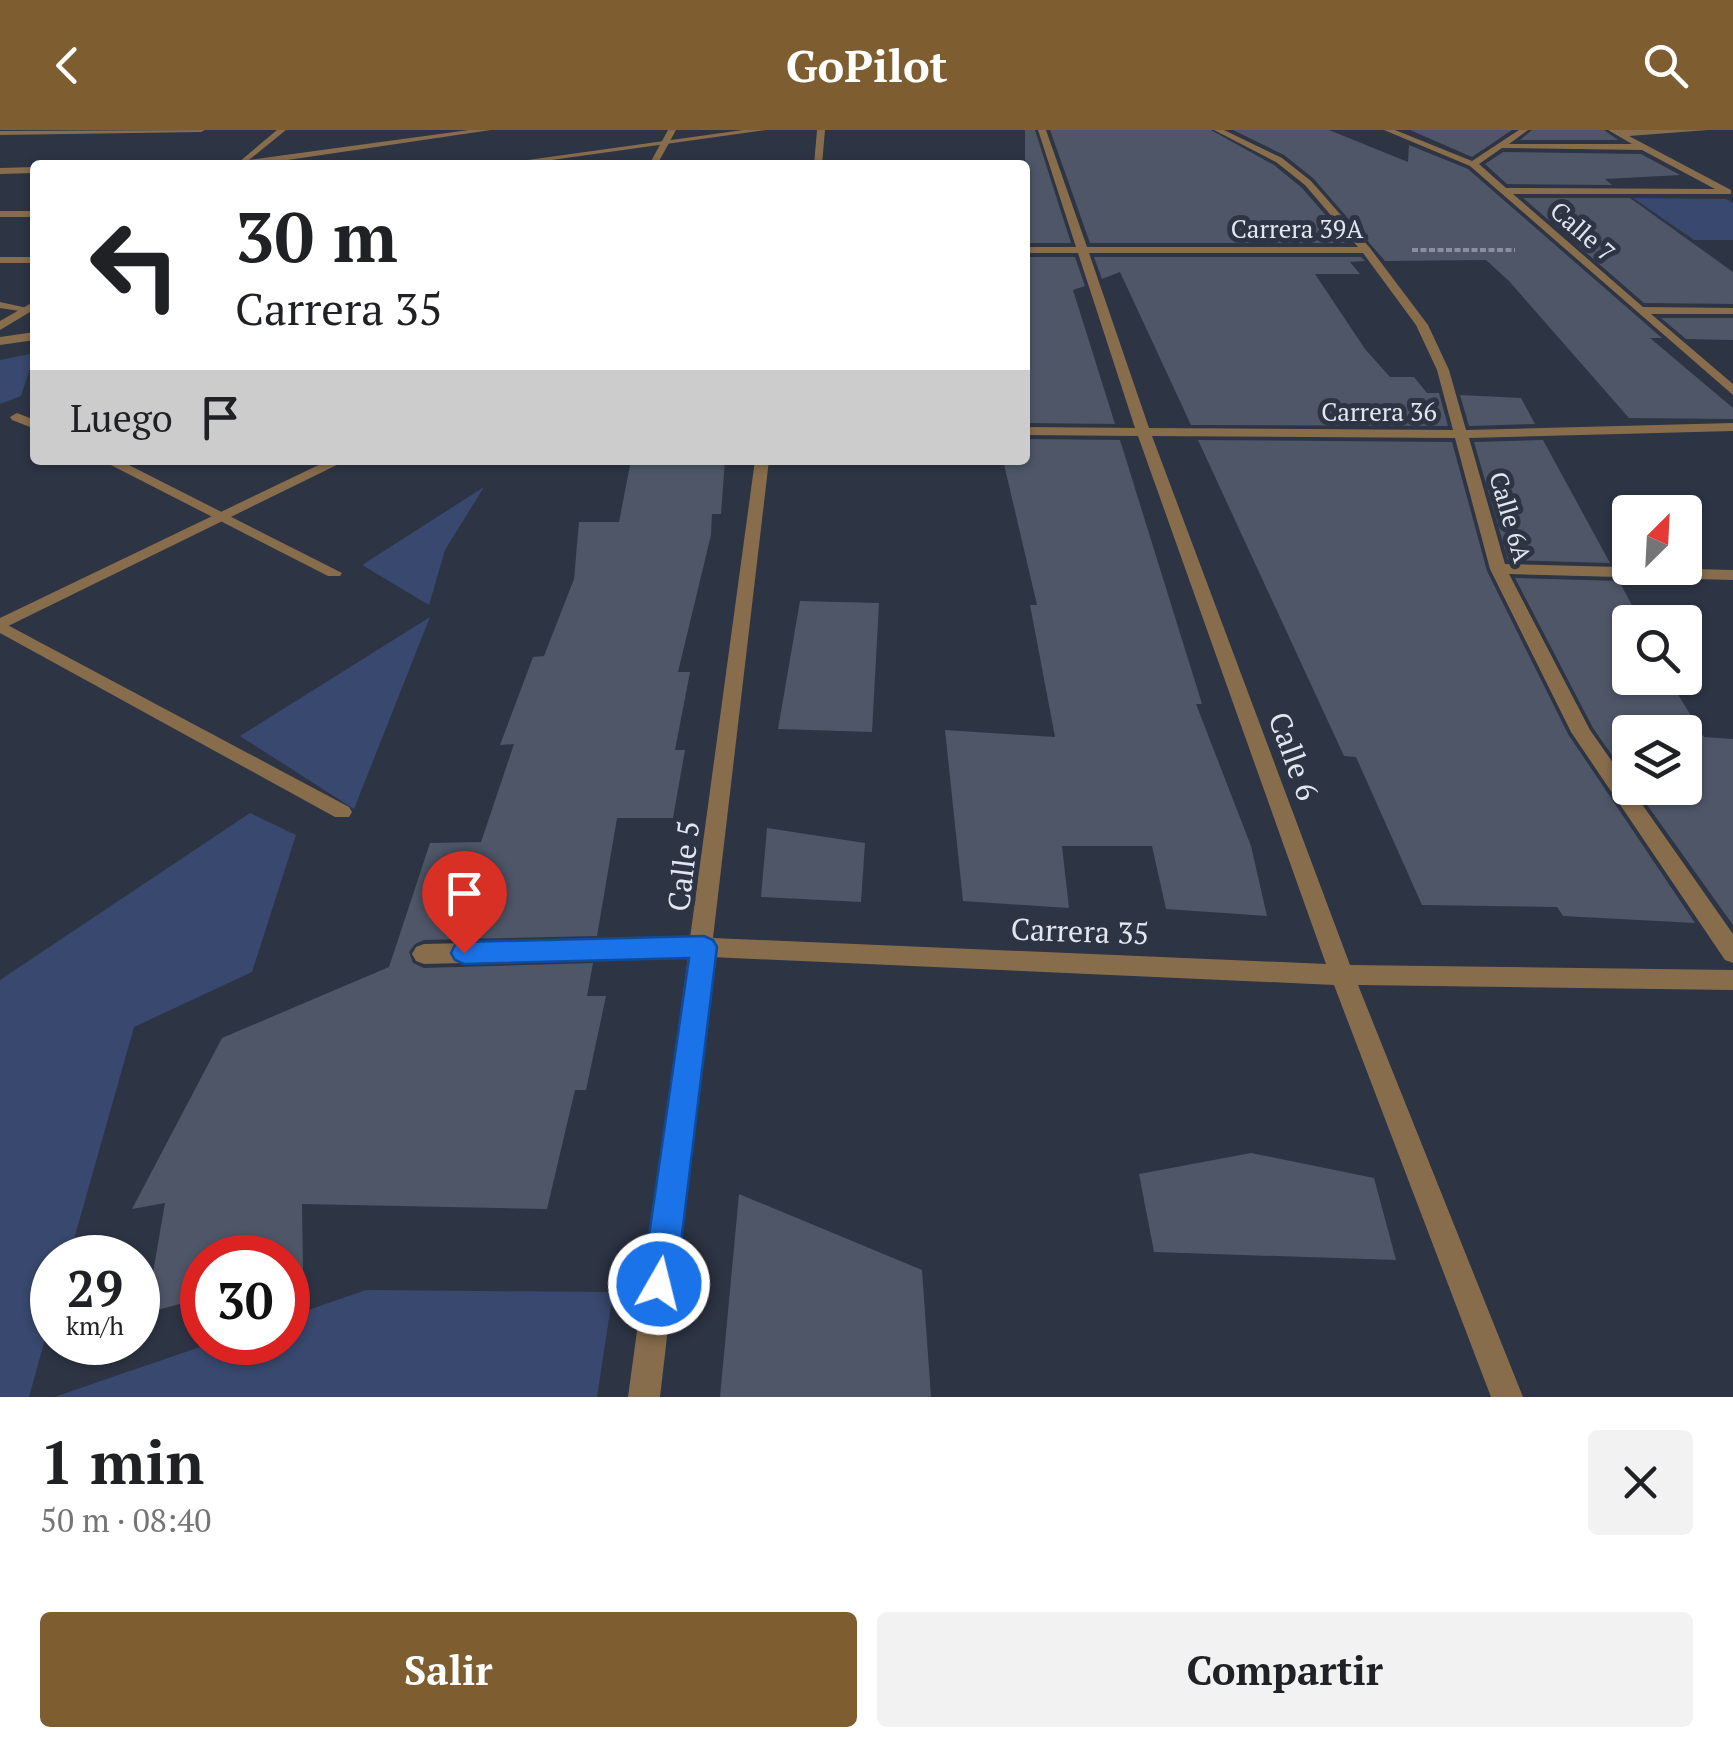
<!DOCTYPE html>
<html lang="es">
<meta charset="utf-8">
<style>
body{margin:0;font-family:"PT Serif",serif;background:#f2f2f2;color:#202124;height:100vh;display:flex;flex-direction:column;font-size:38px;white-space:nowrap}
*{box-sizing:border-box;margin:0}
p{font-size:32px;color:#757577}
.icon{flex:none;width:55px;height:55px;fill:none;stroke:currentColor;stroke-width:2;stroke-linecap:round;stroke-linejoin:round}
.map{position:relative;height:1267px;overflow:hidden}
.details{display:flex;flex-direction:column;background:#fff;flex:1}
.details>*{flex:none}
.guide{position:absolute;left:30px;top:30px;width:1000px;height:305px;border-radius:10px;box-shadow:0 2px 8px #0004;background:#fff;color:#202124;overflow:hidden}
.needle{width:65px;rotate:24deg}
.tools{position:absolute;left:1612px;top:365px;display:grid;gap:20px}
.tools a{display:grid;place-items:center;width:90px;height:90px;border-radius:10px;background:#fff;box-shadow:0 2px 8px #0004;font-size:50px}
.speed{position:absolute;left:30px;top:1105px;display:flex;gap:20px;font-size:50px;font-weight:700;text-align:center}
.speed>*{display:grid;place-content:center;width:130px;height:130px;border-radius:50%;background:#fff;box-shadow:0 2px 8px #0004;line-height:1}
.speed small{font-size:25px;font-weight:400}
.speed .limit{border:15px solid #d22;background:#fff;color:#111}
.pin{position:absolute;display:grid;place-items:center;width:85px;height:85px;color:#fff;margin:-102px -42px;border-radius:50% 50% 50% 0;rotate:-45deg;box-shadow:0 0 10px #0007}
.pin .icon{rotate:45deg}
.me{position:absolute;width:110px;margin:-55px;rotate:8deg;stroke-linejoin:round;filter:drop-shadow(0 0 8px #0008)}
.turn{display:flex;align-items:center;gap:35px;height:210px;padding:0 40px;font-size:45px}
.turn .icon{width:130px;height:130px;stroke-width:2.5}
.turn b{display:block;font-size:70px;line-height:85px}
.then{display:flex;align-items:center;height:95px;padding:0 40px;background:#0003;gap:20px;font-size:38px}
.round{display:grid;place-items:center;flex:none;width:105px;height:105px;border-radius:10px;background:#f2f2f2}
.summary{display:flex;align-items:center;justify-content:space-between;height:170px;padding:0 40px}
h1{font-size:60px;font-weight:600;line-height:75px}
.cta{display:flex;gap:20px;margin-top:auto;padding:20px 40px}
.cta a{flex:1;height:115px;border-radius:10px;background:#7e5d30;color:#fff;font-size:40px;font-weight:600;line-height:115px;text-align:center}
.cta a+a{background:#f2f2f2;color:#202124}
header{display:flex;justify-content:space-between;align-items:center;height:130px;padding:0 40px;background:#7e5d30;color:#fff;font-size:45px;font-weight:600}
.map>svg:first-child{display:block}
.green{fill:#38486e}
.building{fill:#4e5668}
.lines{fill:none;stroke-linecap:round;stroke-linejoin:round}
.path{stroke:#8a909d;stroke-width:4;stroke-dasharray:6 2.5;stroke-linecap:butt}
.pedestrian{fill:#886d4d;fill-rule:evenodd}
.minor{fill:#886d4d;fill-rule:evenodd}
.route{fill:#1a73e8;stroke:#114b97;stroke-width:2.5}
.labels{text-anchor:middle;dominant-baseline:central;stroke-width:10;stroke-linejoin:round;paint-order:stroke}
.far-street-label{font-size:25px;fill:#e1e6f0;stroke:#2d3444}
.street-label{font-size:30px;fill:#e1e6f0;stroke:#2d3444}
</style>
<header><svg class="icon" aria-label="back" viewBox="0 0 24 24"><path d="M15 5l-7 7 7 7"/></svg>GoPilot<svg class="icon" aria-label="search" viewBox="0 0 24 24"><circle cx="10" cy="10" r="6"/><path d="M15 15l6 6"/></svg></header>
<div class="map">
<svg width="1733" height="1267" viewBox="0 0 1733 1267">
<rect width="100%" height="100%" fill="#2d3444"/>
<g class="green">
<path d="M1633,68l93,1 7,4v37h-39z"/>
<path d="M35,223l-14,43 -21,8v-44z"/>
<path d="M484,357l-39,63 -16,55 -67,-40z"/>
<path d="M430,487l-76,192 -114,-73z"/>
<path d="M250,683l46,22 -44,137 -118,55 -65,230 -17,1v56l-23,83h-29v-417z"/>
<path d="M366,1160l247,2 -16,105h-543l158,-54 76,-1v-25z"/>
</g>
<g class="building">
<path d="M1025,0h10l36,113h-46z"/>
<path d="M1050,0h161l63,35 28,23 48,55h-260z"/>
<path d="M1233,0h96l79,32 1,-17 59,24 194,169h-12l83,70v11l-104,-1 -120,-137 -23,-21 -101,1 -72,-83 -29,-23z"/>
<path d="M1410,0h102l-40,27z"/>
<path d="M1532,0h72l14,10h-98z"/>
<path d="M1503,22l138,2 39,21 -75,4 7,6 -105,-1 -22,-20z"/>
<path d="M1523,68h107l103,74v32l-89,-1z"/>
<path d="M1025,127h50l10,29 -12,4 42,134 -90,-1z"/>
<path d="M1094,127h267l4,4 -15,1 10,12h-45l50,75 25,28h24l13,16h12l9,33 -257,-1 -71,-153 -18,7z"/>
<path d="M1661,188h72v22l-47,-1z"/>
<path d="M1460,265l61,3 14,26 -66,2z"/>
<path d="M1025,309l95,1 82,264h-6l55,142 16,70 -101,-7 -14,-63h-90l7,62 -106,-7 -18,-171 110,7 -25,-132h7l-34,-145h22z"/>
<path d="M1198,310l254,2 35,129 81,163 127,189 -132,-7 -6,-9 -135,-2 -66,-148 -12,-1z"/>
<path d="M1543,310l67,123 -102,-3 -34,-118z"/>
<path d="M631,330h94l-4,54h-9l-1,21 -33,137h12l-15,78h10l-12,68h-56l-20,118 -173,4 -9,4 -6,8 4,11 11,5 169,-5 -6,33h19l-20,94h-11l-28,119 -245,-5 1,68 -15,4v-18h-86v40l-56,15 19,-110 -33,6 90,-171 167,-71 41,-124 51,-1 33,-98 -14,1 33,-88 11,-1 30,-77 5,-57h40z"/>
<path d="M1515,448l104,3 22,41h-11v56h38l36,59 29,2v186l-98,-137h50v-56h-55v49l-37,-53z"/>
<path d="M800,471l79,2 -7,129 -94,-3z"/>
<path d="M767,698l98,15 -4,59 -100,-5z"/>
<path d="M1251,1023l123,25 22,82 -242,-8 -15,-78z"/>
<path d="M739,1064l183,76 9,127h-211z"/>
</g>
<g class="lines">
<path class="path" d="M1412,120h103"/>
<g class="pedestrian">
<path d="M205,0l-4,2 -201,3v-4z"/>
<path d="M743,0h23l-250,35h-24z"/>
<rect x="0" y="81" width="35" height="6"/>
<rect x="0" y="127" width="35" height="6"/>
<path d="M0,172l32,7 -6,3 -26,-4z"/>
<path d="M17,283l18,7v9l-23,-9 -2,-3z"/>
<path d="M101,330h18l223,113 -2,3h-12z"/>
<path d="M0,491l349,186 3,5 -3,5h-14l-335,-184z"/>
</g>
<g class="minor">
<path d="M277,0h9l-37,30 220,-30h22l-237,35h-23l8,-3z"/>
<path d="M668,0h8l-19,35h-8z"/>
<path d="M817,0h8l-3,35h-8z"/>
<path d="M1038,0h8l41,117h271l-53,-62 -29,-23 -62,-32h10l58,28 29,23 59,67 58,77 21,45 17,60 267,-7v8l-264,7 36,126 228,6v10l-224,-6 81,156 143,204v29l-8,-3 -154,-228 -81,-163 -35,-131 -303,-2 198,529 383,5v20l-375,-5 165,412h-32l-157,-412 -623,-28 -51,440h-32l60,-440 -264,7 -8,-3 -4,-7 4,-7 8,-3 266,-6 65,-478h14l-56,478 613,26 -188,-528 -113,-1v-8l110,1 -57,-175h-53v-6h51zM1089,123h274l53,72 21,45 16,60 -304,-2z"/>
<path d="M1384,0h11l77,31 47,-31h9l-19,14h123l-24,-14h100l-79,6 102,54v4h-218l130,113 90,1v6h-82l82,70v11l-263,-229zM1502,18l140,2 73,39 -209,-1 -27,-24z"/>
<path d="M35,37v6l-35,1v-6z"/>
<path d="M35,171v8l-35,21v-9z"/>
<path d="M35,202v8l-35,5v-8z"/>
<path d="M329,330h18l-347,170v-12z"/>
</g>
</g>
<path class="route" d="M704,806l9,4 4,7 -41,337 -5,12 -12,5 -12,-5 -5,-12 47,-326 -225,6 -9,-4 -4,-7 4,-8 9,-3z"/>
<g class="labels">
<g class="far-street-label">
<text x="1297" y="98">Carrera 39A</text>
<text transform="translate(1583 101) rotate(41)">Calle 7</text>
<text x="1379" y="281">Carrera 36</text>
<text transform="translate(1511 387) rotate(74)">Calle 6A</text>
</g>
<g class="street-label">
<text transform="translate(1294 626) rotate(70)">Calle 6</text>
<text transform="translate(683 736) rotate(-83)">Calle 5</text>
<text transform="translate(1080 801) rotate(2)">Carrera 35</text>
</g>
</g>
</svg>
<div class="tools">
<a><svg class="needle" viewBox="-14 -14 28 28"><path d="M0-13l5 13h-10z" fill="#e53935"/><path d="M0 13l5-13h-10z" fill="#757577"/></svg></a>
<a><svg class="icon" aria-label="search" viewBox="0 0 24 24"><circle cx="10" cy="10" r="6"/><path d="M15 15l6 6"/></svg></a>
<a><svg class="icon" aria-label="layers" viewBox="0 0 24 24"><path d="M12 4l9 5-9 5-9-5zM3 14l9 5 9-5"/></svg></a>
</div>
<div class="speed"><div>29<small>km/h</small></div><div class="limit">30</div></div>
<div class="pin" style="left:464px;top:823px;background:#d93025"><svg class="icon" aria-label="arrive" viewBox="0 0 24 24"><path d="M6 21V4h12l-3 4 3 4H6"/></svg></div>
<svg class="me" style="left:659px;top:1154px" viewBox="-20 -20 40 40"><circle r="17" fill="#1a73e8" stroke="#fff" stroke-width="3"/><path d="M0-11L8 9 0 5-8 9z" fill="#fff"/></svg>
<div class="guide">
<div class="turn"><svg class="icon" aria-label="left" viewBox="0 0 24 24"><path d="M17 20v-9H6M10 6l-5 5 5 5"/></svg><div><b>30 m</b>Carrera 35</div></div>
<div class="then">Luego<svg class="icon" aria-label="arrive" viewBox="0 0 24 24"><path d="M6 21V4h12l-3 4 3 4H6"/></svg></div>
</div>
</div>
<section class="details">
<div class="summary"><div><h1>1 min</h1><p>50 m · 08:40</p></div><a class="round"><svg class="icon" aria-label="close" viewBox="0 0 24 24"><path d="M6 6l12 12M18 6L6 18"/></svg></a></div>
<div class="cta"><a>Salir</a><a>Compartir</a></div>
</section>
